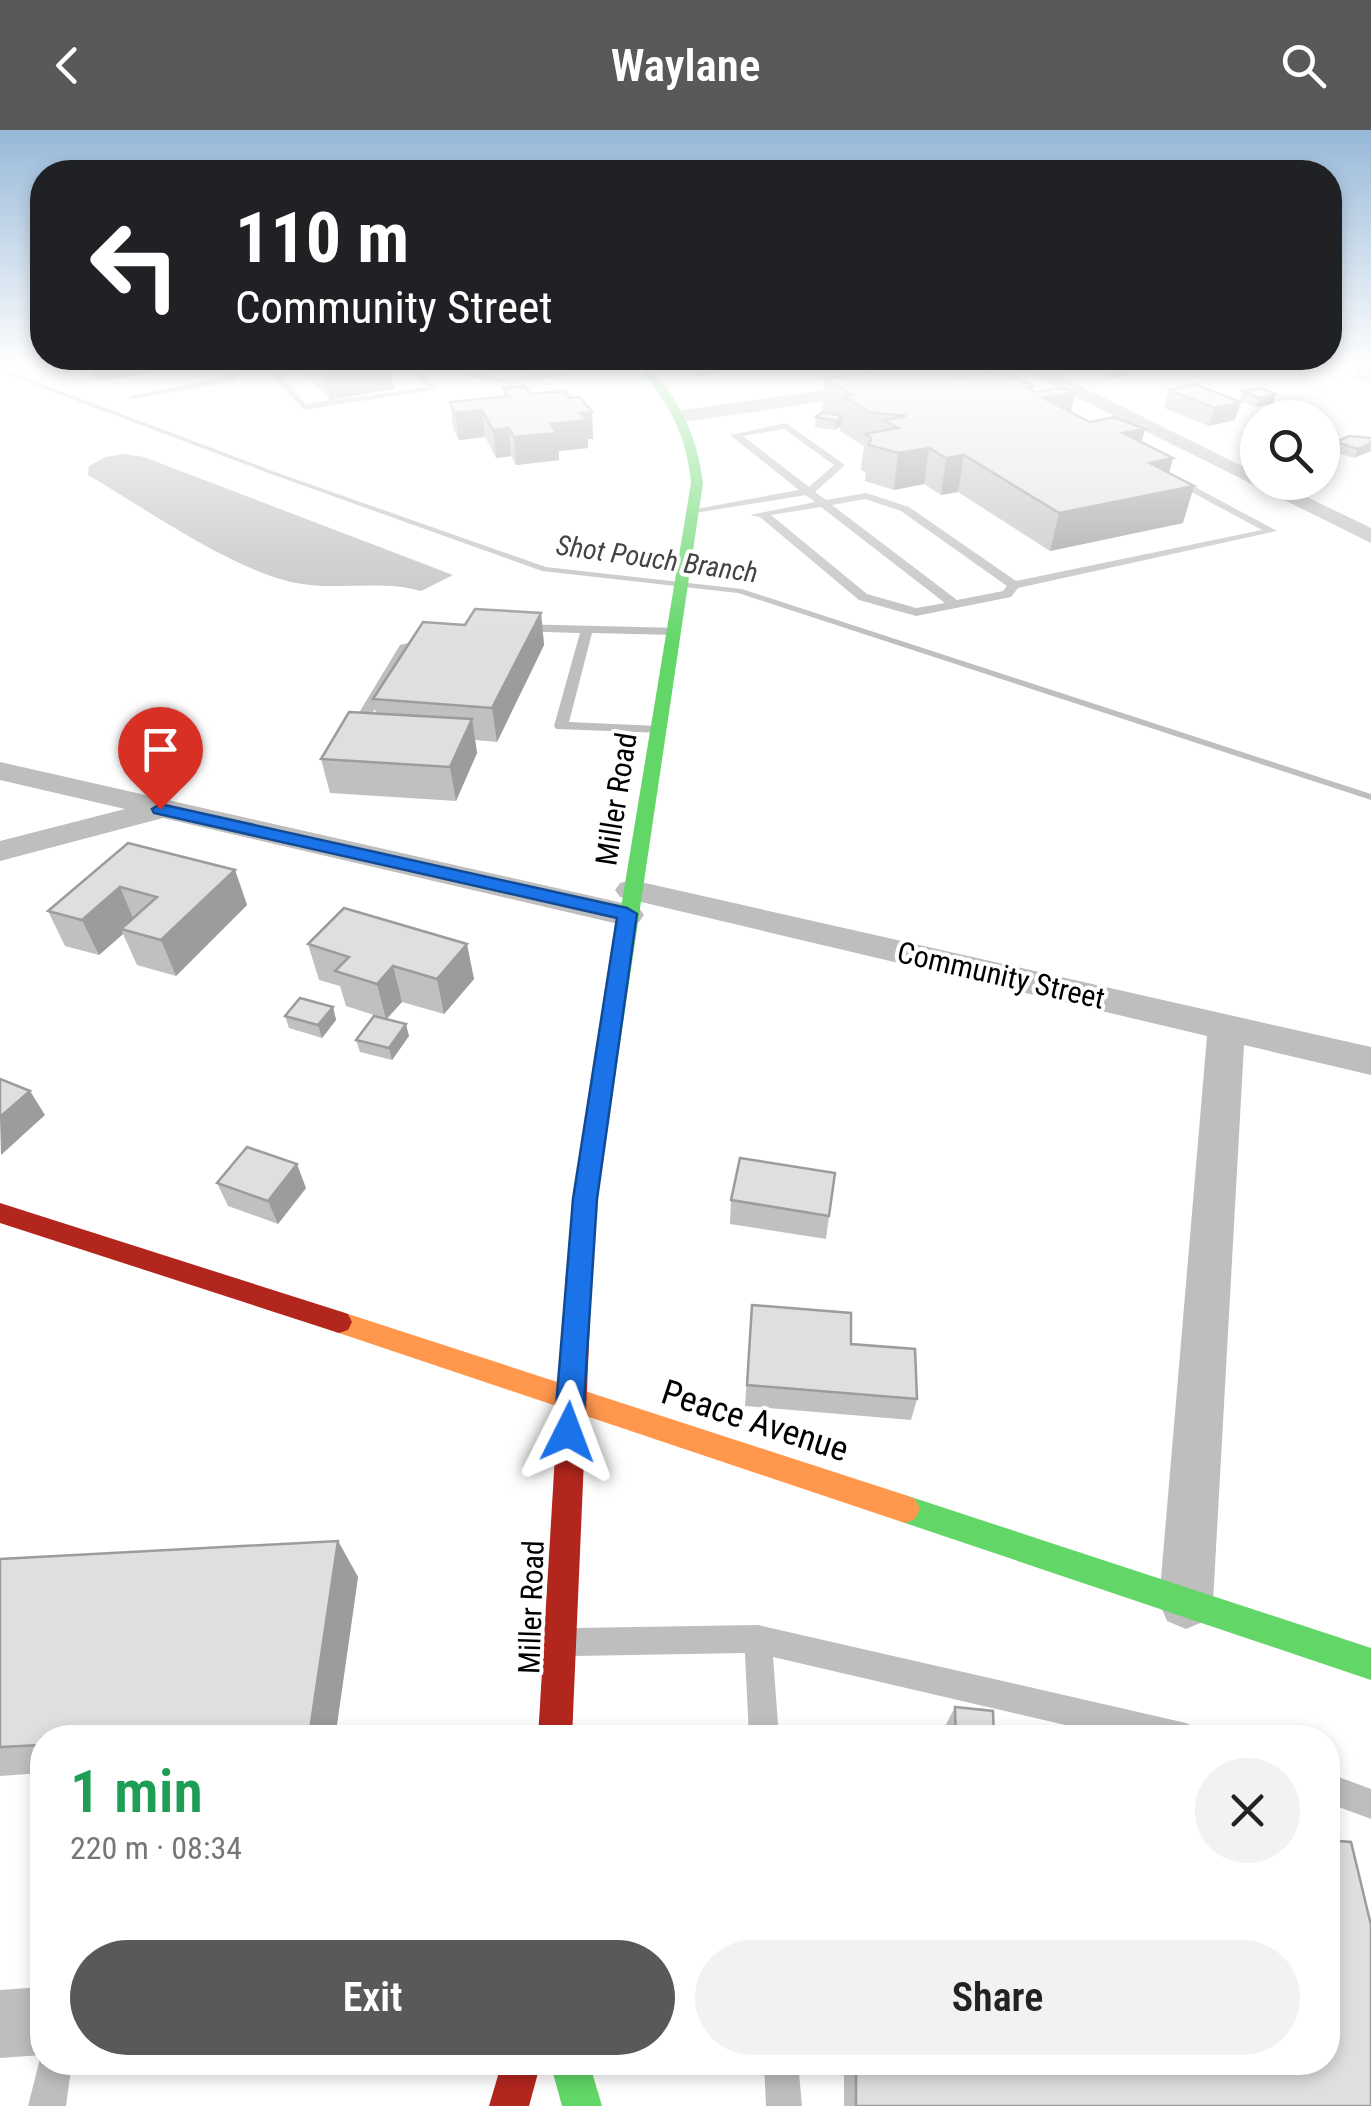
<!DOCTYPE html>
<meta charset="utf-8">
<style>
body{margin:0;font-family:"Roboto Condensed",sans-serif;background:#f2f2f2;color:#222;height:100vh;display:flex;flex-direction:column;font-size:38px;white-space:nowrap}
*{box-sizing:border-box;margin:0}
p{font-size:32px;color:#767676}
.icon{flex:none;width:55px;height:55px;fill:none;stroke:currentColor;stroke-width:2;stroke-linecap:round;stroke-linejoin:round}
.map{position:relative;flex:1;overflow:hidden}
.drawer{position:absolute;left:30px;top:1595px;width:1310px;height:350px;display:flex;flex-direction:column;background:#fff;border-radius:40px;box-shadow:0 5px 15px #0003}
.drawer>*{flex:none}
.guide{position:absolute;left:30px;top:30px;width:1312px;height:210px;border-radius:40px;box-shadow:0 5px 15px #0003;background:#202124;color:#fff;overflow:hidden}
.controls{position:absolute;left:1240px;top:270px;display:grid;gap:20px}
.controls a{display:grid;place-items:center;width:100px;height:100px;border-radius:50%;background:#fff;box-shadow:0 5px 15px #0003;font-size:50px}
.pin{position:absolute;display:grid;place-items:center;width:85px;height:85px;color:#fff;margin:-102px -42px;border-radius:50% 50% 50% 0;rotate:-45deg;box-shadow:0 0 10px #0007}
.pin .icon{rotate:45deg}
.me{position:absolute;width:110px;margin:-55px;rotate:3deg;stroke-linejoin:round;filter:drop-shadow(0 0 8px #0008)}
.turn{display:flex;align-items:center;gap:35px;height:210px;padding:0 40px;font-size:45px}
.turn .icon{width:130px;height:130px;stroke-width:2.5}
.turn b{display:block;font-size:70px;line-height:85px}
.round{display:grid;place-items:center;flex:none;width:105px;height:105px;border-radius:52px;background:#f2f2f2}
.overview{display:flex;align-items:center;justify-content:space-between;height:170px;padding:0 40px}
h1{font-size:60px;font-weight:600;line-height:75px;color:#1e9e55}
.button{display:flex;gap:20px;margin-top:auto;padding:20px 40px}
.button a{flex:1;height:115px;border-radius:60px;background:#595959;color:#fff;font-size:40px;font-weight:600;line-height:115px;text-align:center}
.button a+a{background:#f2f2f2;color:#222}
header{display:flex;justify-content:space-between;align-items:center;height:130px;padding:0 40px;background:#595959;color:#fff;font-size:45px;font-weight:600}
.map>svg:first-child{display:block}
.water{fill:#bfbfbf}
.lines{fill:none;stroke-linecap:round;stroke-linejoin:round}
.stream{fill:#bfbfbf;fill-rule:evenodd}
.lane{fill:#bebebe;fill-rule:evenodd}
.street{fill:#bebebe;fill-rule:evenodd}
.fast{fill:#63d668;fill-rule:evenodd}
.slow{fill:#ff974d;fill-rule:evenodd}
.jam{fill:#b3261e;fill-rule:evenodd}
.wall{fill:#c0c0c0}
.shaded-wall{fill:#9c9c9c}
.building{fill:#dfdfdf;stroke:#9c9c9c;stroke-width:2.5}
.route{fill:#1a73e8;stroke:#114b97;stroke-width:2.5}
.labels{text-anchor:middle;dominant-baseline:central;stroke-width:8;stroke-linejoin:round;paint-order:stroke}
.far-water-label{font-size:28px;font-style:italic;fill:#444;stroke:#fff}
.street-label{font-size:30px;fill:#000;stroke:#fff}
.near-street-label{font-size:35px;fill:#000;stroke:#fff}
</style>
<header><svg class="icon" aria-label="back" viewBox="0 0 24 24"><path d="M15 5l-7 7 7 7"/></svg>Waylane<svg class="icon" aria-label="search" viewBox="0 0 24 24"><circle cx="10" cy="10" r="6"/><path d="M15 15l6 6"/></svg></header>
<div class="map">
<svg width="1371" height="1976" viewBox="0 0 1371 1976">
<rect width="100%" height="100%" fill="#fff"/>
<path class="water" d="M123,324l21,3 309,118 -32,16c-42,-12 -87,1 -130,-9 -65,-16 -143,-72 -203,-107l1,-9 17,-9z"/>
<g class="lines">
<path class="stream" d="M0,238l275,104 271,95 196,22 629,205v6l-633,-207 -196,-22 -271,-97 -271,-102z"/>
<g class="lane">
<path d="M230,235h8l-4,16 -101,18 -4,-3 98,-19z"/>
<path d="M280,235h8l-6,13 24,26 121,-17 -22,-22h9l24,24 -134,21 -30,-32z"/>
<path d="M454,235c14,0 23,11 38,12 24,3 49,-4 73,-8l4,3c-33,14 -86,18 -115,-7z"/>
<path d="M786,293l59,42 -30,27 11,8 40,-7 43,14 107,74 246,-51 -95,-51 4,-5 106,57 -259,57 -7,9 -95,19 -57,-16 -99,-83 -10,-2 65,-13 -9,-7 -111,18 -5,-3 109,-20 -69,-55zM784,299l50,36 -25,22 -66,-51zM865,369l36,12 106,75 -4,5 -46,9 -125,-95zM821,377l124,96 -29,5 -49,-14 -96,-79z"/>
<path d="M516,494l164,4v6l-4,1 -84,-2 -23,89 89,4 5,1v6l-107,-4 -2,-3 26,-93 -68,-2v-6z"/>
<path d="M433,507l4,1v6l-27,7 -41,68h-10l-2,-3 43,-71z"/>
<path d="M758,1495l428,98 10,5 5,10h-80l-348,-81 6,81h-30l-4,-85 -171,3 -10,-4 -4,-10 4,-10 10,-4z"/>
<path d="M1328,1643l43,16v30l-43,-16z"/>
<path d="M42,1921v11h30l-6,44h-38z"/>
<path d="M764,1932h34l4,44h-36z"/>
</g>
<g class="street">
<path d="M1005,235h33l220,109v8h18l95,46v15l-345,-171 -343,50 -9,-6 9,-6z"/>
<path d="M0,632l627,142 12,4 5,7 -5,7 -12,4 -464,-108 -163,43v-20l125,-32 -125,-29z"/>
<path d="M632,750l739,167v28l-127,-30 -31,557 -8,19 -19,8 -19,-8 -8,-19 48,-566 -587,-139 -5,-7 5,-7z"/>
<path d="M42,1857v68l-42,3v-68z"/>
</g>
<g class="fast">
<path d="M637,235h10c33,34 50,71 56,118l-106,716 -5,74 -4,7 -9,3 -9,-3 -4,-7 7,-74 118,-716c-4,-48 -23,-81 -54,-118z"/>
<path d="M905,1365l466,153v32l-466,-157 -10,-4 -5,-10 5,-10z"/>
<path d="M550,1932h39l13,44h-40z"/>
</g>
<path class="slow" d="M339,1181l566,184 10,4 5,10 -5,10 -10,4 -575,-193 -4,-8 4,-8z"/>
<g class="jam">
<path d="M0,1073l339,108 9,3 4,8 -4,8 -9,3 -339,-110z"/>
<path d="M579,1133l9,3 4,7 -20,465h-34l28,-465 4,-7z"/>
<path d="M502,1932h39l-12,44h-40z"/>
</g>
</g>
<g class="wall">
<path d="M87,235h88l1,4 -79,12z"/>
<path d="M298,235h92l4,24 -64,11z"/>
<path d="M679,235h41v8l-24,3z"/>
<path d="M1084,235h50l-2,9 -20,4 -28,-10z"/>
<path d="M1286,235h28l-12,5z"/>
<path d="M1371,235v18l-17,-4 3,-9z"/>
<path d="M905,241l51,6 80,15 39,1 -4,19 19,10 52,20 31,16 -4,15 14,50 -133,28 -92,-59 -17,3 -17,-11 -30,6 -29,-9 1,-8 -5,-3 3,-24 -24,-15 1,-5 -6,4 -20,-3 1,-10 6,-4 3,-34z"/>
<path d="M503,258l27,6 40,4 22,14 1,27h-5v9l-29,3v9l-43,5 -5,-9 -15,2 -11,-21 -26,3 -6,-11 -3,-27 54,-5z"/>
<path d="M1169,260l72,12 -6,18 -26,6 -45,-18z"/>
<path d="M1243,261l33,3 -3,10 -17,3 -16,-7z"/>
<path d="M1371,308l-17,20 -22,-7 4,-9z"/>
<path d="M541,483l3,32 -47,97 -22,-2 2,13 -21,48 -126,-8 -9,-34 55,-45 -3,-15 92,-74z"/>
<path d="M128,713l107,27 12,35 -71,71 -39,-11 -14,-31 -24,21 -34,-9 -17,-35z"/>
<path d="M308,814l166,35 -30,35 -42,-12 -15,17 22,17 -17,24 -32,-8 -4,-12 24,-23 -34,-11 -6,-20 -21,-6z"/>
<path d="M333,877l3,13 -14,18 -33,-10 -4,-12z"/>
<path d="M217,1053l89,5 -28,36 -50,-18z"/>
<path d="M731,1070l98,16 -3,23 -96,-15z"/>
<path d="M752,1175l99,39 66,55 -6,21 -166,-14z"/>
<path d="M338,1411l20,36 -23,161h-293v35l-42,3v-217z"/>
<path d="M955,1577l39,31h-55z"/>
<path d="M844,1932h484l43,44h-527z"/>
</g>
<g class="shaded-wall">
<path d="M92,235h83l1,4 -79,12z"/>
<path d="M380,235h10l4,24 -64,11 -6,-26z"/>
<path d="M696,235h24v8l-24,3z"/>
<path d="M1134,235l-2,9 -20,4 3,-8z"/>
<path d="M1075,263l-8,34 -24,-29z"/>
<path d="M1276,264l-3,10 -17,3 3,-9z"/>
<path d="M1241,272l-6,18 -26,6 6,-18z"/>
<path d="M482,280l3,27 -26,3 -4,-27z"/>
<path d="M592,282l1,27h-5v9l-29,3v9l-43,5 -2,-28 67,-24z"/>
<path d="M842,287l-1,9 -6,4 1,-9z"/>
<path d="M509,298l2,28 -15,2 -3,-28z"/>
<path d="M1145,299l-9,35 -13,-31z"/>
<path d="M1371,313v8l-17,7 4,-9z"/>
<path d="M929,318l-5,36 -30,6 4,-37z"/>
<path d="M964,325l-6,37 -17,3 5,-37z"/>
<path d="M1173,328l-9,34 30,-6 -11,37 -133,28 9,-38 91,-50z"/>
<path d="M541,483l3,32 -47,97 -5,-34z"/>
<path d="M472,589l5,34 -21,48 -6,-34z"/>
<path d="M235,740l12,35 -71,71 -15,-36z"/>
<path d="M120,757l15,36 -14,6 2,5 -24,21 -17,-35z"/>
<path d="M467,814l7,35 -30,35 -7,-35z"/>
<path d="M393,836l9,36 -16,17 -9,-35z"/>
<path d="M333,877l3,13 -14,18 -4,-13z"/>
<path d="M406,894l3,12 -17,24 -3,-12z"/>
<path d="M30,961l15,24 -44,40 -1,-38z"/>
<path d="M297,1034l9,24 -28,36 -10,-23z"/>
<path d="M338,1411l20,36 -23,161h-19l-6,-8z"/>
</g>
<g class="building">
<path d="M316,235h64l-56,9z"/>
<path d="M1102,235h31l-18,5z"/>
<path d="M1369,235h2v8l-14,-3z"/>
<path d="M935,236l21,11 45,-7 32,16 -8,1 11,5 28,-4 11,5 -32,5 47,24 24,-5 31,12 -22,4 50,25 -23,5 44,23 -135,27 -95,-58 -18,3 -17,-10 -31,5 -29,-8 2,-7 -6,-4 33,-6 -14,-8 22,-4 -37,-4 -26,-16 9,-1 -27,-16 73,-12 7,4z"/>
<path d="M1194,254l47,18 -26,6 -46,-18z"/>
<path d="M525,256l5,8 35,-3 5,7 10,-1 12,15 -11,1 6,7 -36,4 6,9 -43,4 -5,-9 -16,2 -11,-20 -27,3 -5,-11 58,-6 -5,-8z"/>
<path d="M1260,258l16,6 -17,4 -16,-7z"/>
<path d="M822,282l21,4 -7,5 -20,-4z"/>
<path d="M1349,306l22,2v5l-13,6 -22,-7z"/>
<path d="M475,479l66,4 -49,95 -119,-9 50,-77 42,3z"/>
<path d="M349,582l123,7 -22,48 -129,-8z"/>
<path d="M128,713l107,27 -74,70 -40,-11 36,-32 -37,-10 -38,33 -34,-9z"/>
<path d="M344,778l123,36 -30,35 -44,-13 -16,18 -42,-13 14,-14 -41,-13z"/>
<path d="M300,868l33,9 -15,18 -33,-9z"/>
<path d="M374,886l32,8 -17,24 -33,-8z"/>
<path d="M0,949l30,12 -30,26z"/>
<path d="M247,1017l50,17 -29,37 -51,-18z"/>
<path d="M740,1028l95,15 -6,43 -98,-16z"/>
<path d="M752,1175l99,8v31l64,5 2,50 -170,-14z"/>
<path d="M338,1411l-28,189 -142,8h-126v7l-42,2v-188z"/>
<path d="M955,1577l38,4 1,27h-38z"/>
<path d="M1328,1710l23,2 20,83v181h-515v-44h472z"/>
</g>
<linearGradient id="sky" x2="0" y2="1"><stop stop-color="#97b8d8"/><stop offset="0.46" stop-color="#fff"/><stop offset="1" stop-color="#fff" stop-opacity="0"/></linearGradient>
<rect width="1371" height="512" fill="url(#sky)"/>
<path class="route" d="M160,674l467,104 10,6 -40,285 -15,233 -4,9 -10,4 -10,-4 -4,-9 19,-233 44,-281 -463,-105 -2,-4z"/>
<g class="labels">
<g class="far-water-label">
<text transform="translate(657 429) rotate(8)">Shot Pouch Branch</text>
</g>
<g class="street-label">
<text transform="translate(616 669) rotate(-81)">Miller Road</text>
<text transform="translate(1001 845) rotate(13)">Community Street</text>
<text transform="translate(531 1477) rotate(-88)">Miller Road</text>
</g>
<g class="near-street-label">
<text transform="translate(755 1291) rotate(18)">Peace Avenue</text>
</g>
</g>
</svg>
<div class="controls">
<a><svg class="icon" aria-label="search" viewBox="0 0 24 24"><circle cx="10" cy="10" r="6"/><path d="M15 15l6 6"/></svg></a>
</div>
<div class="pin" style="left:160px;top:679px;background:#d93025"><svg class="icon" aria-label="arrive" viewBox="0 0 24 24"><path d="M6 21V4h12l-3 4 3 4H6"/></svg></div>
<svg class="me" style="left:568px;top:1302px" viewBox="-20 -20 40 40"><path d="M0-17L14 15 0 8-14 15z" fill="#1a73e8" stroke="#fff" stroke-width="4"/></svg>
<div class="guide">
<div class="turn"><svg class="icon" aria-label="left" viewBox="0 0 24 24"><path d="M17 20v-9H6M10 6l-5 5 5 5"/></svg><div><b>110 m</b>Community Street</div></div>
</div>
<section class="drawer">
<div class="overview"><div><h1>1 min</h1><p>220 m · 08:34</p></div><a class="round"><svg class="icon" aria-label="close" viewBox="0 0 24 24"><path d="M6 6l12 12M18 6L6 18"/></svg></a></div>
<div class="button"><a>Exit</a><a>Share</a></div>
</section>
</div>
